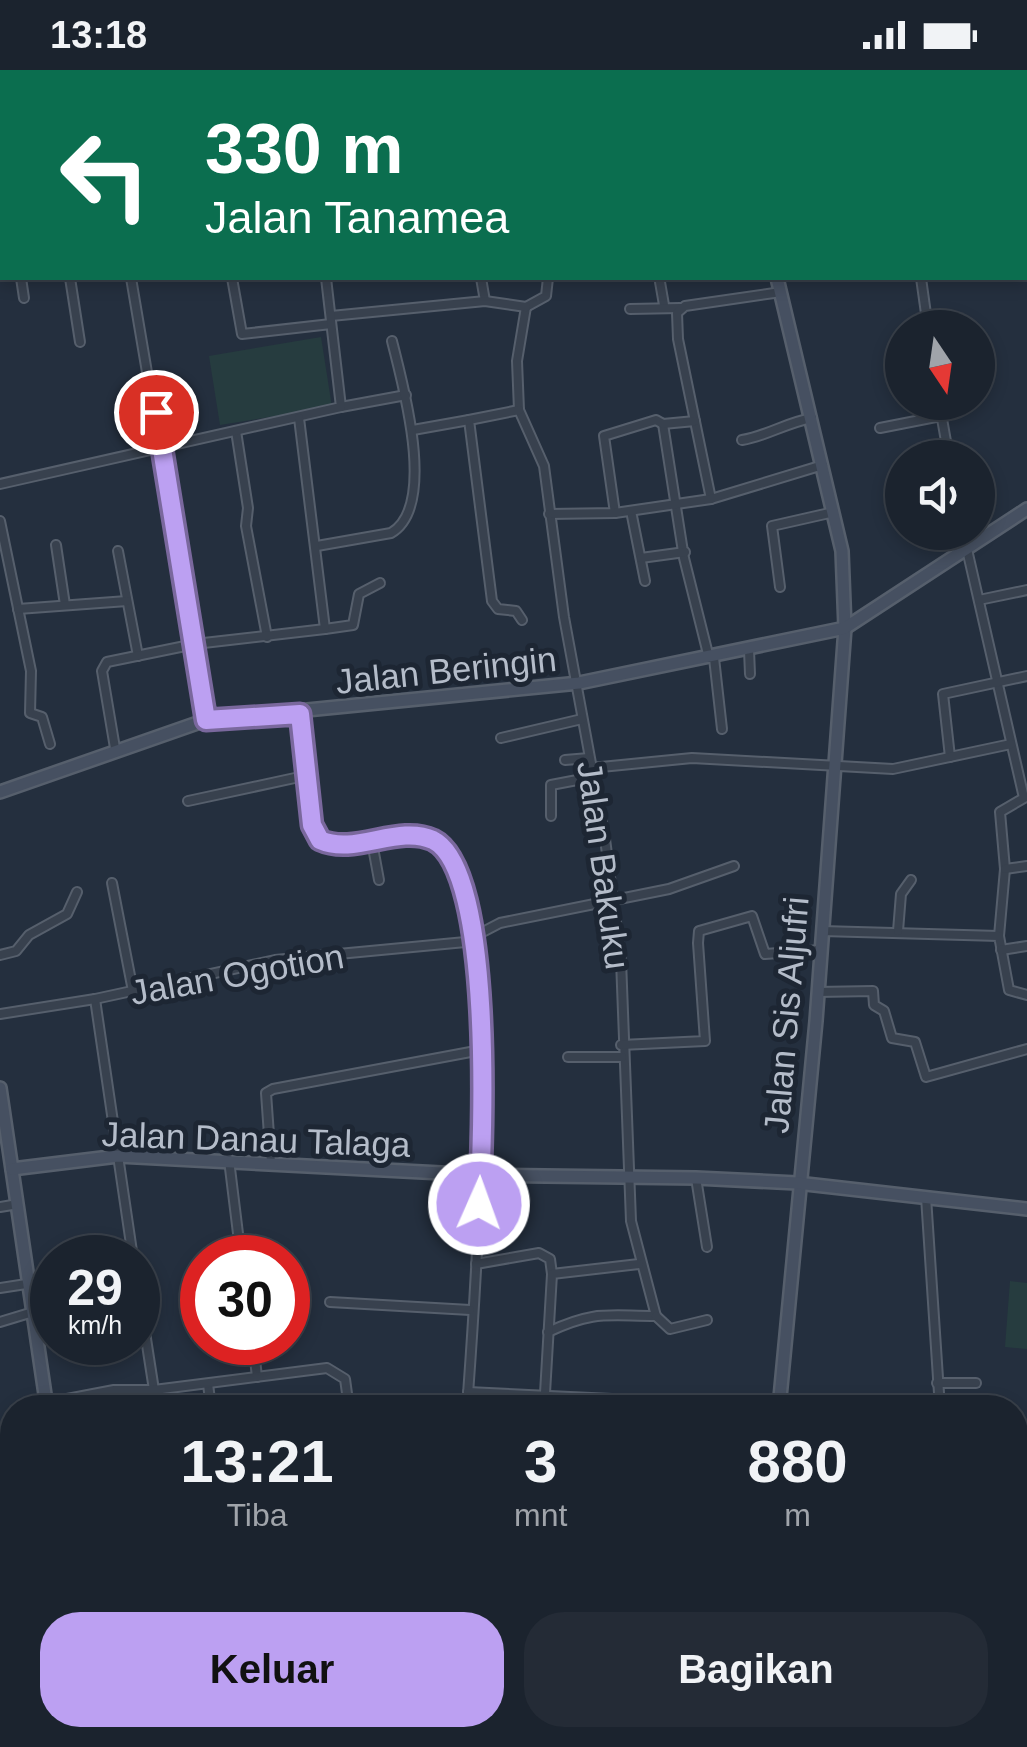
<!DOCTYPE html>
<html lang="id">
<style>
body{margin:0;font-family:Arial,sans-serif;background:#242b36;color:#f1f3f6;height:100vh;display:flex;flex-direction:column;font-size:38px;white-space:nowrap}
*{box-sizing:border-box;margin:0}
p{font-size:32px;color:#a0a4aa}
.icon{flex:none;width:55px;height:55px;fill:none;stroke:currentColor;stroke-width:2;stroke-linecap:round;stroke-linejoin:round}
.map{position:relative;flex:1;overflow:hidden}
.side{position:absolute;left:0px;top:1325px;width:1028px;height:352px;display:flex;flex-direction:column;background:#1b232e;border-radius:40px 40px 0 0;box-shadow:0 5px 15px #0003,0 0 0 2px #39404a}
.side>*{flex:none}
.guide{position:absolute;left:0px;top:0px;width:1028px;height:210px;box-shadow:0 5px 15px #0003,0 0 0 2px #39404a;background:#0b6e4f;color:#fff;overflow:hidden}
.needle{width:65px;rotate:167deg}
.controls{position:absolute;left:885px;top:240px;display:grid;gap:20px}
.controls a{display:grid;place-items:center;width:110px;height:110px;border-radius:50%;background:#1b232e;box-shadow:0 5px 15px #0003,0 0 0 2px #39404a;font-size:50px}
.speed{position:absolute;left:30px;top:1165px;display:flex;gap:20px;font-size:50px;font-weight:700;text-align:center}
.speed>*{display:grid;place-content:center;width:130px;height:130px;border-radius:50%;background:#1b232e;box-shadow:0 5px 15px #0003,0 0 0 2px #39404a;line-height:1}
.speed small{font-size:25px;font-weight:400}
.speed .limit{border:15px solid #d22;background:#fff;color:#111}
.pin{position:absolute;display:grid;place-items:center;width:85px;height:85px;color:#fff;margin:-42px;border:5px solid #fff;border-radius:50%;box-shadow:0 2px 10px #0007}
.me{position:absolute;width:110px;margin:-55px;rotate:2deg;stroke-linejoin:round;filter:drop-shadow(0 0 8px #0008)}
.turn{display:flex;align-items:center;gap:35px;height:210px;padding:0 40px;font-size:45px}
.turn .icon{width:130px;height:130px;stroke-width:2.5}
.turn b{display:block;font-size:70px;line-height:85px}
.eta{display:flex;justify-content:space-evenly;align-items:center;height:170px;text-align:center}
.eta b{font-size:60px;font-weight:800;line-height:70px}
.primary-button{display:flex;gap:20px;margin-top:auto;padding:20px 40px}
.primary-button a{flex:1;height:115px;border-radius:40px;background:#bca0f2;color:#111;font-size:40px;font-weight:800;line-height:115px;text-align:center}
.primary-button a+a{background:#242b36;color:#f1f3f6}
.status{display:flex;justify-content:space-between;align-items:center;height:70px;padding:0 50px;background:#1b232e;direction:ltr}
.status svg{height:28px;fill:currentColor}
.map>svg:first-child{display:block}
.green{fill:#263c3f}
.lines{fill:none;stroke-linecap:round;stroke-linejoin:round}
.street-casing{stroke:#565f6c;stroke-width:12}
.secondary-casing{stroke:#565f6c;stroke-width:16}
.street{stroke:#38414e;stroke-width:8}
.secondary{stroke:#465061;stroke-width:11}
.route-casing{stroke:#7a689d;stroke-width:25}
.route{stroke:#bca0f2;stroke-width:18}
.labels{text-anchor:middle;dominant-baseline:central;stroke-width:10;stroke-linejoin:round;paint-order:stroke}
.street-label{font-size:35px;fill:#b4bcc9;stroke:#1d2633}
</style>
<div class="status"><b>13:18</b><svg viewBox="0 0 49 12"><path d="M0 12V9h3v3zM5 12V6h3v6zM10 12V3h3v9zM15 12V0h3v12zM26 1h20v11H26zM47 4h2v5h-2z"/></svg></div>
<div class="map">
<svg width="1027" height="1677" viewBox="0 0 1027 1677">
<rect width="100%" height="100%" fill="#242f3e"/>
<g class="green">
<path d="M321,267l11,70 -112,18 -11,-69z"/>
<path d="M1010,1211l17,2v66l-22,-2z"/>
</g>
<g class="lines">
<defs>
<g id="street">
<path d="M87,0v2"/>
<path d="M303,0l1,2"/>
<path d="M430,0h4"/>
<path d="M521,0l1,2"/>
<path d="M872,0l1,2"/>
<path d="M953,0l1,2"/>
<path d="M0,56h2"/>
<path d="M1025,147h2"/>
<path d="M0,196h2"/>
<path d="M21,208l3,20"/>
<path d="M70,208l10,64"/>
<path d="M131,208l75,442"/>
<path d="M232,208l10,56 89,-10"/>
<path d="M481,208l4,23"/>
<path d="M921,208l7,50"/>
<path d="M660,212l4,23"/>
<path d="M526,237l-9,54 2,49 25,56 20,151 41,222 16,121 10,261 25,95c-49,0 -61,-6 -108,16"/>
<path d="M526,237l20,-11 2,-18"/>
<path d="M630,239l50,-1"/>
<path d="M331,246l154,-15 41,6"/>
<path d="M939,332l10,56"/>
<path d="M341,337l65,-12"/>
<path d="M519,340l-50,10 23,181 6,8 18,2 6,9"/>
<path d="M663,354l21,134 25,100"/>
<path d="M880,358l61,-12"/>
<path d="M413,360l56,-10"/>
<path d="M236,361l12,77 -2,18 21,111"/>
<path d="M742,370c25,-4 43,-17 70,-22"/>
<path d="M0,414l341,-77 -15,-129"/>
<path d="M711,429l-33,-160 -1,-26 8,-7 96,-14"/>
<path d="M631,441l14,70"/>
<path d="M615,443l-11,-77 52,-16 7,4 32,-3"/>
<path d="M549,444l66,-1 96,-14 112,-34"/>
<path d="M0,451l31,150 -1,42 12,4 8,27"/>
<path d="M963,462l61,266 -24,14 5,57 -6,67"/>
<path d="M56,475l9,60"/>
<path d="M317,476l74,-13c47,-27 11,-151 1,-192"/>
<path d="M118,481l20,105"/>
<path d="M641,488l44,-6"/>
<path d="M780,517l-8,-61 62,-14"/>
<path d="M979,530l48,-10"/>
<path d="M18,539l109,-8"/>
<path d="M325,559l28,-4 6,-31 21,-11"/>
<path d="M749,580l1,24"/>
<path d="M714,588l8,71"/>
<path d="M300,643l4,63 12,60c34,32 96,-24 130,13 60,65 28,461 21,559"/>
<path d="M501,668l81,-19"/>
<path d="M115,678l-13,-77 5,-9 88,-18 130,-15 -26,-211"/>
<path d="M950,687l-7,-63 84,-18"/>
<path d="M565,690l24,-2"/>
<path d="M591,698l101,-10 201,11 118,-25"/>
<path d="M188,731l116,-25"/>
<path d="M551,746v-31l42,-8"/>
<path d="M372,772l7,38"/>
<path d="M1005,799l22,-3"/>
<path d="M112,813l21,108"/>
<path d="M822,861l177,5 10,54 18,5"/>
<path d="M898,861l3,-37 10,-14"/>
<path d="M475,866l25,-13 169,-34 65,-23"/>
<path d="M1001,880l26,-4"/>
<path d="M0,885l16,-4 13,-16 38,-21 10,-22"/>
<path d="M817,922l56,-1 1,14 10,6 8,27 23,4 11,35 101,-28"/>
<path d="M95,929l38,259"/>
<path d="M0,944l95,-15 180,-39 201,-19"/>
<path d="M621,975l84,-4 -7,-98 1,-12 53,-15 13,38 55,-4"/>
<path d="M568,987h54"/>
<path d="M229,1090l12,98"/>
<path d="M271,1093l-5,-70 7,-4 208,-39"/>
<path d="M696,1108l11,69"/>
<path d="M926,1127l14,211"/>
<path d="M0,1137l18,-3"/>
<path d="M476,1194l63,-11 11,6 2,15"/>
<path d="M138,1217l16,103"/>
<path d="M0,1218l52,-8"/>
<path d="M330,1232l140,8"/>
<path d="M656,1246l14,13 37,-9"/>
<path d="M0,1252l33,-10"/>
<path d="M253,1272l4,35"/>
<path d="M937,1313h39"/>
<path d="M208,1314l3,24"/>
<path d="M468,1322l311,15"/>
<path d="M545,1323l7,-119 87,-10"/>
<path d="M46,1333l68,-13h40l173,-22 18,11 4,29"/>
<path d="M1015,1480l12,2"/>
<path d="M0,1497l12,-2"/>
<path d="M0,1591l12,29"/>
<path d="M249,1665l1,12"/>
<path d="M495,1665l2,12"/>
<path d="M1013,1665l1,2"/>
</g>
<g id="secondary">
<path d="M726,0l1,2"/>
<path d="M777,208l65,273 3,77 -29,393 -37,387"/>
<path d="M0,722l206,-72 373,-37 266,-55 182,-119"/>
<path d="M0,1018l47,320"/>
<path d="M12,1099l106,-13 362,19 216,3 101,5 230,26"/>
<path d="M111,1665l1,12"/>
<path d="M744,1677l1,-12"/>
</g>
</defs>
<use href="#street" class="street-casing"/>
<use href="#secondary" class="secondary-casing"/>
<use href="#street" class="street"/>
<use href="#secondary" class="secondary"/>
</g>
<g class="lines">
<defs>
<path id="route" d="M156,342l50,308 94,-6 12,111 8,15c35,16 78,-16 113,0 61,30 50,300 46,364"/>
</defs>
<use href="#route" class="route-casing"/>
<use href="#route" class="route"/>
</g>
<g class="labels">
<g class="street-label">
<text transform="translate(446 600) rotate(-6)">Jalan Beringin</text>
<text transform="translate(604 795) rotate(82)">Jalan Bakuku</text>
<text transform="translate(237 904) rotate(-10)">Jalan Ogotion</text>
<text transform="translate(786 945) rotate(-85)">Jalan Sis Aljufri</text>
<text transform="translate(256 1069) rotate(2)">Jalan Danau Talaga</text>
</g>
</g>
</svg>
<div class="controls">
<a><svg class="needle" viewBox="-14 -14 28 28"><path d="M0-13l5 13h-10z" fill="#e53935"/><path d="M0 13l5-13h-10z" fill="#a0a4aa"/></svg></a>
<a><svg class="icon" aria-label="sound" viewBox="0 0 24 24"><path d="M4 9h4l5-4v14l-5-4H4zM17 9q2 3 0 6"/></svg></a>
</div>
<div class="speed"><div>29<small>km/h</small></div><div class="limit">30</div></div>
<div class="pin" style="left:156px;top:342px;background:#d93025"><svg class="icon" aria-label="arrive" viewBox="0 0 24 24"><path d="M6 21V4h12l-3 4 3 4H6"/></svg></div>
<svg class="me" style="left:479px;top:1134px" viewBox="-20 -20 40 40"><circle r="17" fill="#bca0f2" stroke="#fff" stroke-width="3"/><path d="M0-11L8 9 0 5-8 9z" fill="#fff"/></svg>
<div class="guide">
<div class="turn"><svg class="icon" aria-label="left" viewBox="0 0 24 24"><path d="M17 20v-9H6M10 6l-5 5 5 5"/></svg><div><b>330 m</b>Jalan Tanamea</div></div>
</div>
<section class="side">
<div class="eta">
<div><b>13:21</b><p>Tiba</p></div>
<div><b>3</b><p>mnt</p></div>
<div><b>880</b><p>m</p></div>
</div>
<div class="primary-button"><a>Keluar</a><a>Bagikan</a></div>
</section>
</div>
